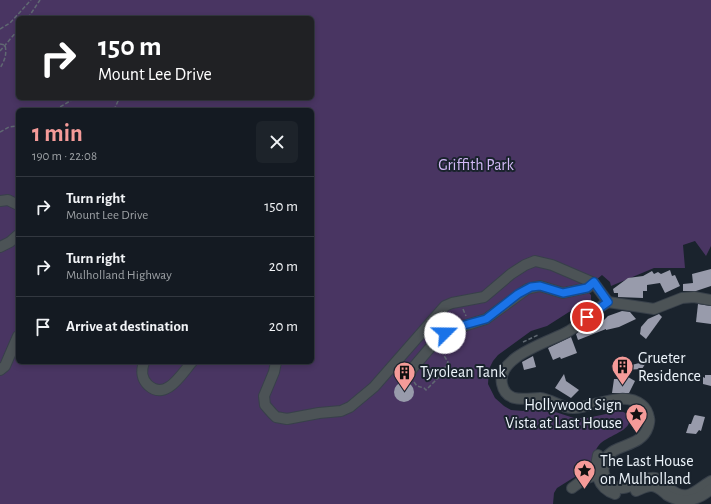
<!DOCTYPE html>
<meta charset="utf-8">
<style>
body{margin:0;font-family:"Alegreya Sans",sans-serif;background:#1d232a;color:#f1f3f6;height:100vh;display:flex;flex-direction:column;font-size:15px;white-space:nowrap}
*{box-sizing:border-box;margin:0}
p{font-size:13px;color:#9da1a5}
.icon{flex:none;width:22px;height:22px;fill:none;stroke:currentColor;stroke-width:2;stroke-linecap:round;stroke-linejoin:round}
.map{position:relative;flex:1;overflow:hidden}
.details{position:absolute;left:16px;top:108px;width:298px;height:256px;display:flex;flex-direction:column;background:#141a22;border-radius:6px;box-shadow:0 2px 6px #0003,0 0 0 1px #333840}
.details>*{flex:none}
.banner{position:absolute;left:16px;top:16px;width:298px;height:84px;border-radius:6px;box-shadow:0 2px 6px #0003,0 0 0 1px #333840;background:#202124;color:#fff;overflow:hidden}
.pin{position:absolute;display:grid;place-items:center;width:34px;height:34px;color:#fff;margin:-17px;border:2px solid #fff;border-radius:50%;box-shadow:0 1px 4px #0007}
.me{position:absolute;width:44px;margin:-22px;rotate:68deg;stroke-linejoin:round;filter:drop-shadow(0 0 3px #0008)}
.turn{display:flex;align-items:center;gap:14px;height:84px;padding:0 16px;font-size:18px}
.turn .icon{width:52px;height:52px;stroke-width:2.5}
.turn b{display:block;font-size:28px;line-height:34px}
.round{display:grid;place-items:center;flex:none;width:42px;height:42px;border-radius:6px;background:#1d232a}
.headline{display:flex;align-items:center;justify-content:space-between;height:68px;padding:0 16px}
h1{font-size:24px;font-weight:700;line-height:30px;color:#f59b99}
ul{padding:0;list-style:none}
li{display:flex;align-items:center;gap:12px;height:60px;padding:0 16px;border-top:1px solid #333840}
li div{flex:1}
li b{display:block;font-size:15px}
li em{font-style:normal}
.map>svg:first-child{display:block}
.green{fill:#493562;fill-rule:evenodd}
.building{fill:#989bab}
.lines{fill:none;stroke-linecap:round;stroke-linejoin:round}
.minor-casing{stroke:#38404a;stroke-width:12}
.path{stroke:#606972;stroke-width:1.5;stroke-dasharray:4 2;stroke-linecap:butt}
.minor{stroke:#4c5356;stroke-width:10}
.route-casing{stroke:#114b97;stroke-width:10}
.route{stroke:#1a73e8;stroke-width:7}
.labels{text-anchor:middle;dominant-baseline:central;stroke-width:4;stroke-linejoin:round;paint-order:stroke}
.park-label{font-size:16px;fill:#d1b8f5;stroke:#1a232d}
.poi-label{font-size:16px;fill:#edf4fb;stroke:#1a232d;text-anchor:start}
</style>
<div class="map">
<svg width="711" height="504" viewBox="0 0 711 504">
<rect width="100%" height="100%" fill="#1a232d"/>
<path class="green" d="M0,0h711v246l-5,10 -11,-15 -12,4 2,23h-31l-43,18 -1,-4 -8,-7 -17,14 6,6v5l-5,6 -17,6 -22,14 -16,5 -33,24 -5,6 -4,8 -1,15 7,14 9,8 7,4 12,1 17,-4 34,11h13l33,-7c5,1 7,3 9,7 4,13 -23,18 -30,27 -6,7 -5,16 -10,23l-32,20 -3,5 -1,11h-553zM18,18h294v80h-294zM18,110h294v252h-294z"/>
<g class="building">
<path d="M711,269v17l-15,5h-13v-7l10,-1 -1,-9z"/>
<path d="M670,270l2,6 3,-1 5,11 -15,7 -5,-10 -13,2v6h-4v7l-25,-1v-4h-4l-1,-4 15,-11 15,-2 9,-5 2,3 4,-2 3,2z"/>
<path d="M698,304l13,2v18l-15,-2z"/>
<path d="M622,311l8,1 6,7 -17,8 -13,3v-1l-28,11 -2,-6 10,-8 8,-3 2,5 12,-12z"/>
<path d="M659,314l3,3 -16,22 -6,-5 1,-7 7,-8z"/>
<path d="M571,337l6,16 -16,6 -1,-2 -7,3 -5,-12z"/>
<path d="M533,356l3,11 -12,3 -2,-8z"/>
<path d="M647,361l-5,8 -18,1v-3z"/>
<path d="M564,374l2,7 13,9 -8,8 -16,-10z"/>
<path d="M705,375h6v11l-8,-2v-7l2,1z"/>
<path d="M620,376l7,3 1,-2 7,4 -6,12h-17l2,-14h5z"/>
<circle cx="404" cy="392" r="10"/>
<path d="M695,415l10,2 -4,14 -2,-1 -3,4 -10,-1 3,-9h2l3,-8z"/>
</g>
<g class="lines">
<defs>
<g id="minor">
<path d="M0,201l8,-1 10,5"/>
<path d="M0,247l10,-5 8,-7"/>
<path d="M608,302c-14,8 -25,20 -39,29 -17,10 -73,25 -67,53 4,20 24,14 38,14 12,1 22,11 34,10 21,-1 49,-18 68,-3 4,3 6,8 7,13 1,4 0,5 -1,9 -7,21 -33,16 -42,31 -1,3 -2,7 -2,9 -2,6 2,12 6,16 15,15 29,-7 45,-5 6,1 10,6 14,10 19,16 26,2 42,-7"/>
<path d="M608,302l46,7 28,-11 12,-1 17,3"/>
<path d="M144,362c-3,9 -3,16 4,23 18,17 34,-12 44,-23"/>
<path d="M276,362l-2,10 -10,24 1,9 7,8 4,4 11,2 32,-6 22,-2 9,-4 24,-20 71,-81 7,-3 32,-6 27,-23 14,-9 10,-4 17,4 42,18 14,19"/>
<path d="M0,370l5,-4 13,-30"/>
<path d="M408,377l4,-8 28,-33 11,-6 35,-11 41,-30 13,-3 23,7 24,-5 7,-5"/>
<path d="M598,455c-4,16 -1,33 17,39"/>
<path d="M572,488l12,-9 12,-4"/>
<path d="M636,491c5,-2 10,-5 15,-5 7,0 11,5 16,9 15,9 31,6 44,-6"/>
</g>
</defs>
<use href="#minor" class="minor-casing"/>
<g class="path">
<path d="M28,18l12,-18"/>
<path d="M0,29l10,-6 21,-23"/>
<path d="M0,44l5,1c2,9 0,15 -5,23"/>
<path d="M0,51l18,-21"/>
<path d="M55,110l20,-12"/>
<path d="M114,110l4,-9 -1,-3"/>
<path d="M0,132l9,-5 9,-1"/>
<path d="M463,309l3,7"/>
<path d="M523,342l15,-7"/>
<path d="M414,382l3,4 7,2 2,2 15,-15 7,-13 -8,-13"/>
</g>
<use href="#minor" class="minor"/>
</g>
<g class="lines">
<defs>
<path id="route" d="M445,333l12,-6 29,-8 32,-25 13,-7 9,-1 23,7 24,-5 7,-6 14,20 -21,15"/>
</defs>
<use href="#route" class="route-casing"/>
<use href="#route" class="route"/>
</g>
<defs>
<symbol id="building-pin" viewBox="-11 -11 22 30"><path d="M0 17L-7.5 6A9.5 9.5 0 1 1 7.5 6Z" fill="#f59b99" stroke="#1a232d"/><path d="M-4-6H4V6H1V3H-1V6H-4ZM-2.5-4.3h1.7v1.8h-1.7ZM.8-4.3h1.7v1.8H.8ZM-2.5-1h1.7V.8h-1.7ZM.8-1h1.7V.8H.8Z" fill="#111"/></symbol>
<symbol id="sight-pin" viewBox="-11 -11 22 30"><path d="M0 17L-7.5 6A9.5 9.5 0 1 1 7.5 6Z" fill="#f59b99" stroke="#1a232d"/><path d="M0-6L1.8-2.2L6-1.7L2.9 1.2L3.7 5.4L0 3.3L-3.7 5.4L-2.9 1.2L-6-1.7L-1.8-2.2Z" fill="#111"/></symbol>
</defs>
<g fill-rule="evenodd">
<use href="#building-pin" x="610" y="354" width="25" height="34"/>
<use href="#building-pin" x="392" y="360" width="25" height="34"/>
<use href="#sight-pin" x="624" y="402" width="25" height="34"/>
<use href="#sight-pin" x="572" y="458" width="25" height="34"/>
</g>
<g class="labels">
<g class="park-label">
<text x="476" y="165">Griffith Park</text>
</g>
<g class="poi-label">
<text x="638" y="358">Grueter<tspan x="638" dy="18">Residence</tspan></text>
<text x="420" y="372">Tyrolean Tank</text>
<text x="622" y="405" text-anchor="end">Hollywood Sign<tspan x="622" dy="18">Vista at Last House</tspan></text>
<text x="600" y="461">The Last House<tspan x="600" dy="18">on Mulholland</tspan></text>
</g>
</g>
</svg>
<div class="pin" style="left:587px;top:317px;background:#d93025"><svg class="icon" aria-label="arrive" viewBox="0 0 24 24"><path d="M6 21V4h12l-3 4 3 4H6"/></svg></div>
<svg class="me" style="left:445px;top:333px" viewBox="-20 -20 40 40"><circle r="19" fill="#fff"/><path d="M0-13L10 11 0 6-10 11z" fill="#1a73e8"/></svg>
<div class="banner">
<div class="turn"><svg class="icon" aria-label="right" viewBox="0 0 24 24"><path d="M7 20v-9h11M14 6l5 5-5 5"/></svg><div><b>150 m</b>Mount Lee Drive</div></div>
</div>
<section class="details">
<div class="headline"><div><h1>1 min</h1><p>190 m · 22:08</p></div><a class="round"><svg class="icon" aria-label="close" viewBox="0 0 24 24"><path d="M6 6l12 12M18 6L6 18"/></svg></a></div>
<ul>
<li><svg class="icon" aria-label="right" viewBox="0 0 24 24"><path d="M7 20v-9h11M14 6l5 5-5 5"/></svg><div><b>Turn right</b><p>Mount Lee Drive</p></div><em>150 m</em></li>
<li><svg class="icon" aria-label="right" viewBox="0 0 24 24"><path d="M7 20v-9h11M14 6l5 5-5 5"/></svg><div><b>Turn right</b><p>Mulholland Highway</p></div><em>20 m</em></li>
<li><svg class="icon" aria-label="arrive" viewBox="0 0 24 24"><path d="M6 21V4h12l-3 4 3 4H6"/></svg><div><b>Arrive at destination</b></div><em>20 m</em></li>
</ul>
</section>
</div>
